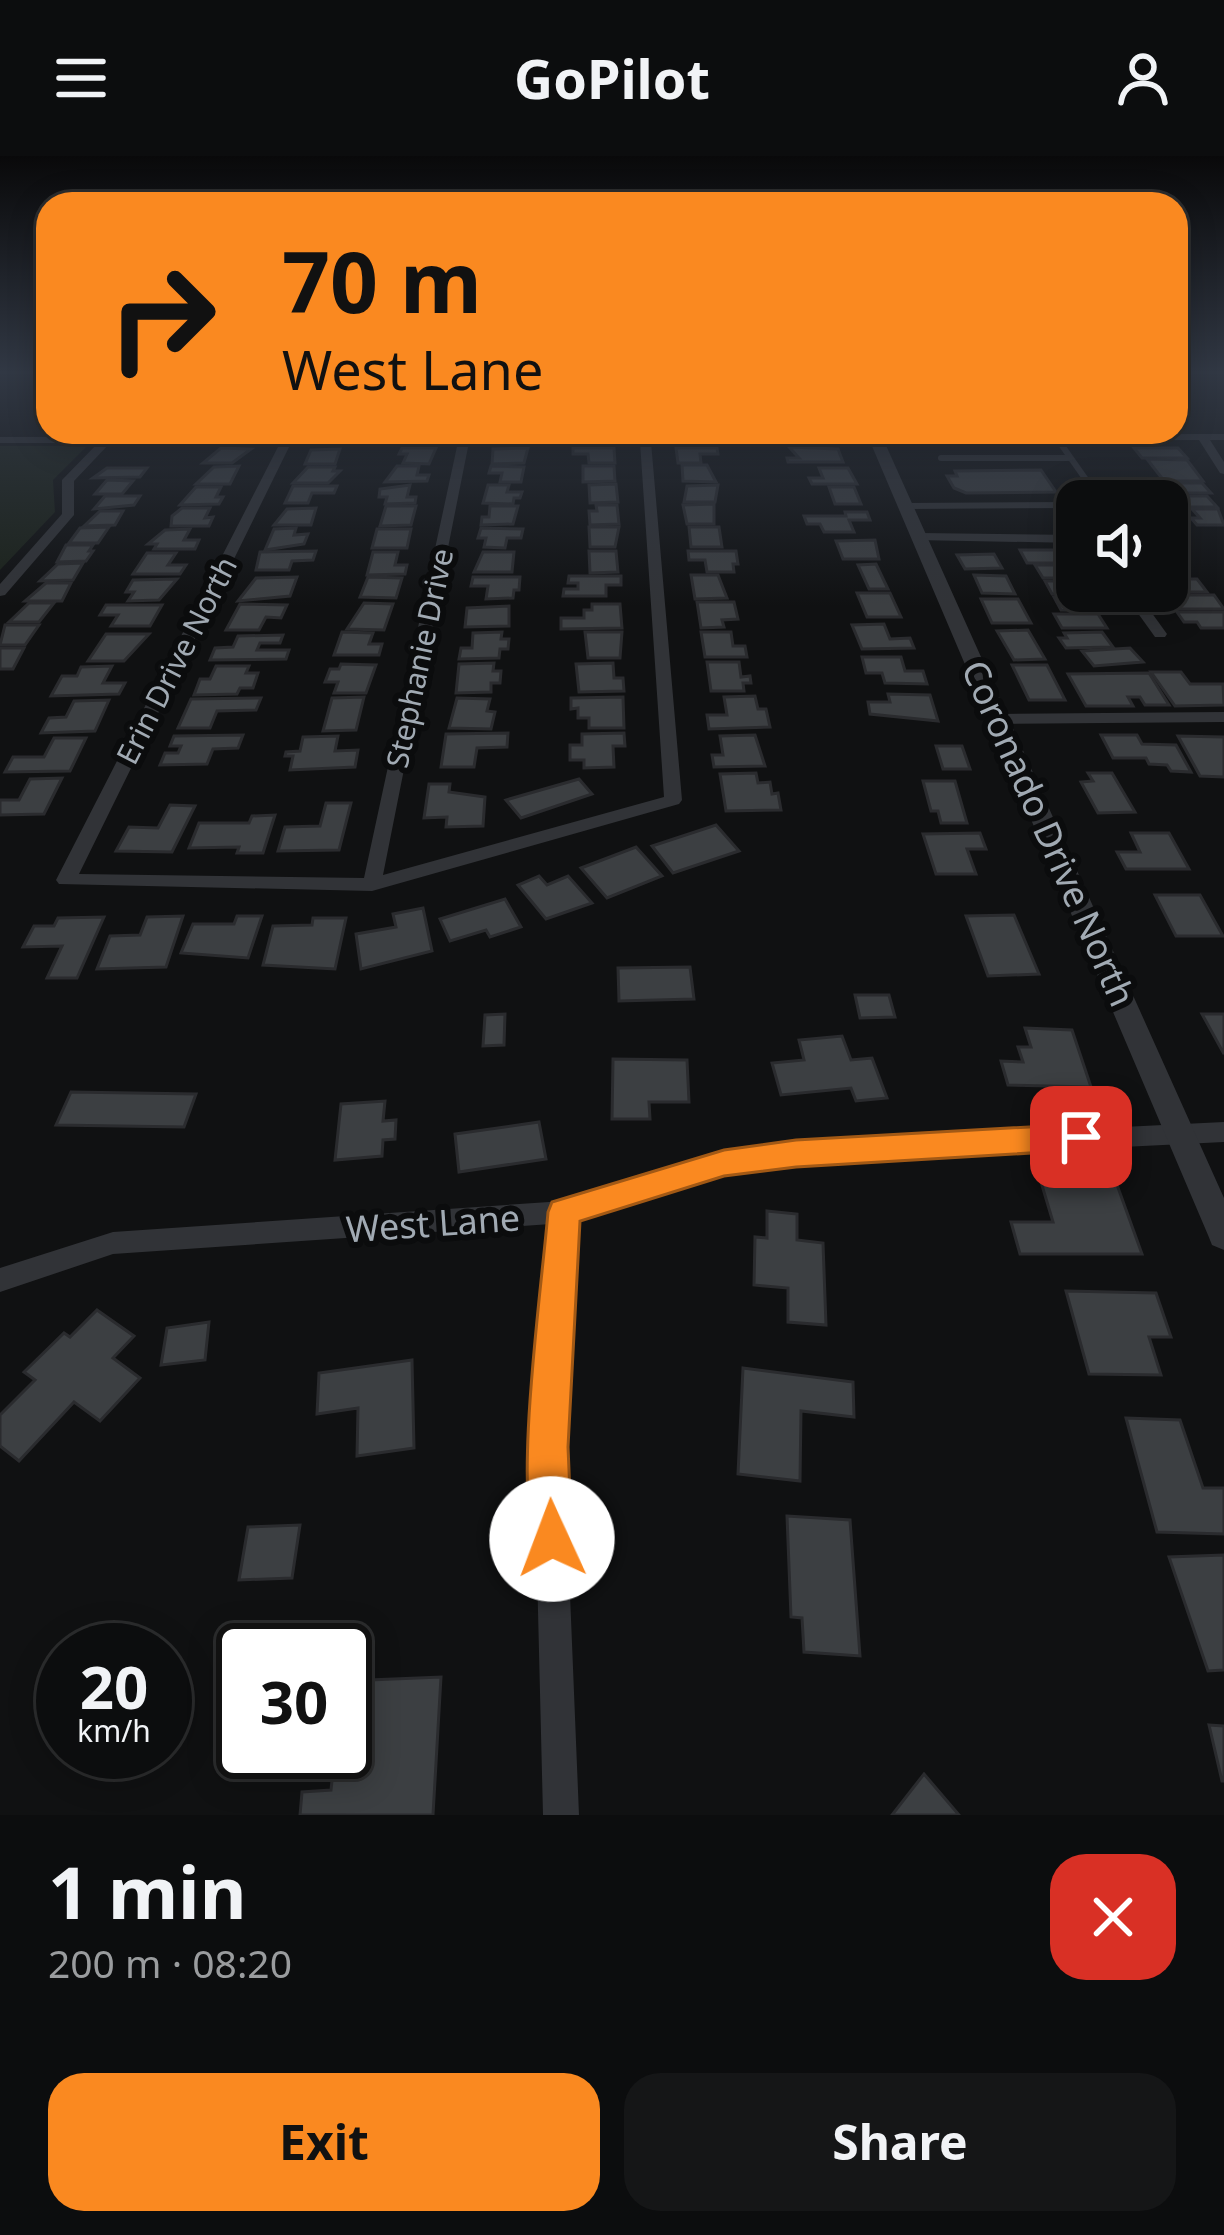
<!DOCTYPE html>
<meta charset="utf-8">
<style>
body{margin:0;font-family:"Noto Sans",sans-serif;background:#151617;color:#f1f3f6;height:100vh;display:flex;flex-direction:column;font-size:45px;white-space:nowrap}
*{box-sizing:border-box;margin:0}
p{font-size:39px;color:#9a9c9e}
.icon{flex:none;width:66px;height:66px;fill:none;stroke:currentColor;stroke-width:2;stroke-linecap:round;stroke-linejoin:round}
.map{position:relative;height:1659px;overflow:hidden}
.details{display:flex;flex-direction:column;background:#0c0d0e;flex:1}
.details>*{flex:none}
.guide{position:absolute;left:36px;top:36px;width:1152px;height:252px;border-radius:36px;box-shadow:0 6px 30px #0003,0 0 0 3px #2c2d2e;background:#fa8920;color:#111;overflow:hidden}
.fabs{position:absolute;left:1056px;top:324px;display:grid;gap:24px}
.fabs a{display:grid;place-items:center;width:132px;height:132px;border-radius:24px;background:#0c0d0e;box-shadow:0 6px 30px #0003,0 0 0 3px #2c2d2e;font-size:60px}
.speed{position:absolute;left:36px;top:1467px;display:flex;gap:24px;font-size:60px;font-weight:700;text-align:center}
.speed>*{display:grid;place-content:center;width:156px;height:156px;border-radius:50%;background:#0c0d0e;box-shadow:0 6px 30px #0003,0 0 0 3px #2c2d2e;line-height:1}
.speed small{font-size:30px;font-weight:400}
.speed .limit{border:6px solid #111;border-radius:18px;background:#fff;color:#111}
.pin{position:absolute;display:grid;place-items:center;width:102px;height:102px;color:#fff;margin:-51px;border-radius:24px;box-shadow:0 6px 18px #0006}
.me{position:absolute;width:132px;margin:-66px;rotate:358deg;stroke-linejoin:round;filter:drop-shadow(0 0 9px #0008)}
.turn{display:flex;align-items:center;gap:42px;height:252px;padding:0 48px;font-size:54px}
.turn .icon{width:156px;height:156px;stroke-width:2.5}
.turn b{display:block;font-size:84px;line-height:102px}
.round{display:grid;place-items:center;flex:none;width:126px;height:126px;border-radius:36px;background:#151617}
.headline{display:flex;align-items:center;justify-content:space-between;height:204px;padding:0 48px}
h1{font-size:72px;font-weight:700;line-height:90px}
.primary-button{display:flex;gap:24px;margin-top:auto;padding:24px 48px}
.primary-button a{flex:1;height:138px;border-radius:36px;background:#fa8920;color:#111;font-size:48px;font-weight:700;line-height:138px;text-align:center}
.primary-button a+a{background:#151617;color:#f1f3f6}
header{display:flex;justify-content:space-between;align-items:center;height:156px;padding:0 48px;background:#0c0d0e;font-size:54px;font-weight:700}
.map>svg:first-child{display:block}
.green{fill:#1b221a}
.building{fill:#3c3f42;stroke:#2a2b2e;stroke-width:3}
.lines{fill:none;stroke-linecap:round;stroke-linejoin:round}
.service{stroke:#313337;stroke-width:6}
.minor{fill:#313337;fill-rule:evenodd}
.tertiary{fill:#313337;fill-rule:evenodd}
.route{fill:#fa8920;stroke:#a25915;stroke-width:3}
.labels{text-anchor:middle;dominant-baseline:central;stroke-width:12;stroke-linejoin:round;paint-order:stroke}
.far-street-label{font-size:30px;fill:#a1aab3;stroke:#0b0c0d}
.street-label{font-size:36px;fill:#a1aab3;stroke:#0b0c0d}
</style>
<header><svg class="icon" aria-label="menu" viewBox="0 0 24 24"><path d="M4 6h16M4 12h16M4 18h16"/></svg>GoPilot<svg class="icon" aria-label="person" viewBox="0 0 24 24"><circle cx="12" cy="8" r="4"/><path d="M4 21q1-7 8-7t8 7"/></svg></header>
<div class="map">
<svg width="1224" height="1659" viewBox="0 0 1224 1659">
<rect width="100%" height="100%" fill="#101112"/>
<path class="green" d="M0,290h87l-34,34 2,32 -55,58z"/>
<g class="building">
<path d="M789,291l49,2 5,13h-55l-1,-4h12z"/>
<path d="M221,292l30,1 -19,14h-29z"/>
<path d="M402,292h34l-7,16 -26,-1 4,-9h-8z"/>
<path d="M528,292l-4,15 -32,1 1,-15z"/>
<path d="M573,292h41l1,15h-26l-1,-9h-15z"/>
<path d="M676,292h41l1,6h-18l1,9h-23z"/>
<path d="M1134,292h44l9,10h-45z"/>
<path d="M340,293l-5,15h-30l6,-14z"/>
<path d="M1147,303l40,1 16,21h-39z"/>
<path d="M682,309h25l9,17 -33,-1z"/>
<path d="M239,310l-9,18h-34l18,-17z"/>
<path d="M397,310h22l-2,9h12l-2,6 -42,1z"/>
<path d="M491,310l33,1 -3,15h-21l2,-9h-13z"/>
<path d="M583,310h31l1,15 -32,1z"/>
<path d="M308,311h27l-2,4h7l-12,12h-35z"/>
<path d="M107,312h40l-7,9 -47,1z"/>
<path d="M819,312h29l9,16h-45l-3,-6h14z"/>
<path d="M1041,314l15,22 -90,1 -12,-5 -7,-12h10l-2,-5z"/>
<path d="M107,324l26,1 -11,13h-27z"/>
<path d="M1165,327h37l9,10h-37z"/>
<path d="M616,328l2,18 -28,1 -1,-18z"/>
<path d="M410,329l-3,12h9l-1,6 -30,1 2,-7h-8l1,-8z"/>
<path d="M488,329h21l-2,7h15l-2,6h-6l-1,6 -30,-1z"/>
<path d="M718,329l-3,17h-31l3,-16z"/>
<path d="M293,330h44l-3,7h-22l-4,10h-23z"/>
<path d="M196,331h25l-5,10h7l-4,7 -39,1z"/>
<path d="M829,331h25l7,17h-26z"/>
<path d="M105,340h35l-6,9 -40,4z"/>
<path d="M1173,340h34l10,11h-35z"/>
<path d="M714,348v20h-27l-4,-19z"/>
<path d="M596,349h21l2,19 -29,1 -1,-14h8z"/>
<path d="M386,350h30l-5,19 -31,1z"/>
<path d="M490,350h28l-5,18 -32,1 1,-8h7z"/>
<path d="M182,352h28l-5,10 8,-1 -4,9h-38l1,-10z"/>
<path d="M316,352l-5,17h-37l13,-16z"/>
<path d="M1192,353h26l6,16h-27l-6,-7h9z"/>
<path d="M100,355h23l-8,14 -31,1z"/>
<path d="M845,356h22l3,8h-21l5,12h-30l-4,-8h-13l-3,-8h42z"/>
<path d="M109,371l-11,16h-29l11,-15z"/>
<path d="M589,371h30l-4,20h-25z"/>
<path d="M689,371h30l3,20h-31z"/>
<path d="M296,372l-2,7 14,-1 -4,10 -39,6 9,-21z"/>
<path d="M481,372l42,1 -2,9h-14l-2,10 -21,-1 2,-9h-8z"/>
<path d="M190,373l-6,11h15l-4,9h-41l3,-5h-9l17,-14z"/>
<path d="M377,373h34l-4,19h-35z"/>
<path d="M875,384l4,19h-36l-7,-18z"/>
<path d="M66,389h27l-4,6h4l-7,10 -29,1z"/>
<path d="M1020,394h42l12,5 3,8h-50z"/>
<path d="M316,395l-3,9 -21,1 -3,9h-33l4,-18z"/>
<path d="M589,395h27l2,21 -28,1z"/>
<path d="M688,395h48l2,13h-5l1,8h-27l-2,-12h-16z"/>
<path d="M373,396h25l-3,13h12l-2,9 -38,1z"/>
<path d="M483,396h31l-2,20h-38z"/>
<path d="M147,397h29l-8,12h18l-6,9h-47z"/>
<path d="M994,398l8,14 -37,1 -8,-14z"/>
<path d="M83,407l-10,17 -33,1 18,-17z"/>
<path d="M876,408l12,25h-19l-11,-24z"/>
<path d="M1035,409h42v13h-34z"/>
<path d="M691,419h27l9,23 -32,1z"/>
<path d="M974,419l32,1 9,18 -33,-1z"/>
<path d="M569,420h52v9h-15v11h-43l1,-7h14v-6h-10z"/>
<path d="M297,421l-7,19 -52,5 18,-23z"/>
<path d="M368,421l34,1 -6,20 -36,-1z"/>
<path d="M473,421h47l-1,13h-5l-1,8 -27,1 2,-13h-17z"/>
<path d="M177,423l-18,21 -31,1 6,-9h-8l7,-12z"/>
<path d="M1167,423h30l10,13h-48l8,-1z"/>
<path d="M1045,425h32v10l10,3h-35z"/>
<path d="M46,427h25l-9,18h-37z"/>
<path d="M857,437h33l11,24h-34z"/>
<path d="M1170,439h44l10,14h-54l-6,-8h11z"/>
<path d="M1054,441l37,1 11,2 7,11 -48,-1z"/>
<path d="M981,443h37l13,24h-39z"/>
<path d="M697,446h37l4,17 -16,1 2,7 -23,1z"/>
<path d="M29,447h25l-15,19h-30z"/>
<path d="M364,447l29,1 -9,26 -37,-1z"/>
<path d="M240,448l47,1 -6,13 -15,-1 -7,13h-33z"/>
<path d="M592,448h28l2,24 -61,1v-11h23v-8h8z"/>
<path d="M106,449h56l-12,21h-39l7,-11h-18z"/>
<path d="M509,450v20l-44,1 2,-19z"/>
<path d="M1177,456h47v16h-23l-4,-6h-13z"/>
<path d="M1054,458h44l9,14h-45z"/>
<path d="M884,468l6,15 20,-1 4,10 -52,1 -10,-24z"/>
<path d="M5,469h34l-14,20h-25z"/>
<path d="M1028,474l17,29 -31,1 -17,-29z"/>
<path d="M342,476l31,1 -4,11h13l-3,11h-45z"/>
<path d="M502,476l-1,7h8l-1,10h-8l-1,9 -40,1 2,-11h11l1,-15z"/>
<path d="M585,476h37l-2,26h-32z"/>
<path d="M701,476h30l2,14h12l2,11h-42z"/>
<path d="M1102,476l11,15 -47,1 -7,-10h8l-3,-5z"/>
<path d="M106,478h43l-25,27h-36z"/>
<path d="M283,479l-3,8h-20l-3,7h32l-3,9 -76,1 5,-12 18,-1 5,-11z"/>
<path d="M0,492h24l-11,21h-13z"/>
<path d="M1130,492l13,14 -49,4 -12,-15z"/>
<path d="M862,501h39l4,14h18l4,13 -42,-1 -3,-10h-16z"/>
<path d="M707,506h32l2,15 9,-1 1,7h-8l1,8h-33z"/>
<path d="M494,507l-1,8h8l-1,12h-9v9l-35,1 3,-29z"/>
<path d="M613,507l1,15h9l1,13 -45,1 -3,-28z"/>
<path d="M341,508l35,1 -10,28h-32l4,-11h-13l5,-13h9z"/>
<path d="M1012,509h35l18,35h-36z"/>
<path d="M112,510l-9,17h22l-6,11 -68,2 11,-20h15l4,-9z"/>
<path d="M216,510h33l-3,7h12l-5,15h-13l-3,6 -43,1 6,-16h10z"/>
<path d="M1151,516h30l9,12h33l1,21 -49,1z"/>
<path d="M1149,517l20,32h-24l-5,-8h-12l5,9h-47l-18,-32z"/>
<path d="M888,538l42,1 8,26 -68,-7 -2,-12h22z"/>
<path d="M755,540l3,13h8l4,18 -61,2 -2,-14h20l-3,-18z"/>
<path d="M364,541l-8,33 -33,1 9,-33z"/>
<path d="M623,541l1,31h-35v-10h-11v-10l-7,1v-11z"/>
<path d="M261,542l-5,12 -39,1 -7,17h-32l13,-29z"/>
<path d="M457,542l33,1 -3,12 8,1 -4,17 -42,-1z"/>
<path d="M109,544l-14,31 -54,2 8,-15 17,-1 8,-16z"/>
<path d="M508,577l-1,14 -30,1 -3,19h-33l5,-33z"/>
<path d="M624,577l1,13h-12l1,21 -30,1v-8h-14v-15h12v-11z"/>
<path d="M243,579l-5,13 -25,1 -6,15 -47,1 5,-12h13l3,-7h-11l4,-10z"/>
<path d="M755,579l10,31 -51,1 -2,-12h11l-3,-19z"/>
<path d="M1101,579h36l5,9 34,1 15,27 -20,-1 -4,-6 -18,-1 -3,-6h-33z"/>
<path d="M338,580l-3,15 23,-1 -3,17 -65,3 3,-14h-8l1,-4 14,-1 3,-14z"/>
<path d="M1178,580l46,1v40l-24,-1z"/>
<path d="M54,582h32l-16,33 -65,1 8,-15h31z"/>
<path d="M936,590h26l8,23h-27z"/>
<path d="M756,617l2,10 12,-1 2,12 6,-1 3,17 -55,1 -6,-37z"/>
<path d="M1088,617h24l23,39 -37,1 -17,-31 12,-1z"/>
<path d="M62,622l-18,36 -44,1v-15h19l11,-21z"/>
<path d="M579,623l13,15 -71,24 -15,-18z"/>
<path d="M923,625h32l12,42h-26l-3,-12h-7z"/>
<path d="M429,628h21l-1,8 36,5 -2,29 -37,1 1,-10 -23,1z"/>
<path d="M326,647h25l-12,47 -61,1 7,-24 35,-1z"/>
<path d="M170,649l25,1 -23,46 -56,-1 13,-24 29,1z"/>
<path d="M275,659l-12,38h-26l2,-6 -50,1 10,-25h50l3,-7z"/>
<path d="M716,669l23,26 -66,22 -21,-27z"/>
<path d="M980,677l6,16h-19l9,25h-40l-13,-40z"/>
<path d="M1131,677h38l20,36h-63l-9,-17h23z"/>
<path d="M636,691l26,29 -55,22 -26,-30z"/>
<path d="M539,720l8,9 21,-9 24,27 -46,16 -28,-34z"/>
<path d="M1155,739h45l23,41h-47z"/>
<path d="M505,743l16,28 -31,10 -4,-7 -36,11 -10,-22z"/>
<path d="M423,752l9,43 -71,18 -5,-35 40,-7 -3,-13z"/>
<path d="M1014,759l25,59 -51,2 -22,-60z"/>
<path d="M183,760l-17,51 -69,2 13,-33 30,-1 7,-18z"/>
<path d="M237,760h25l-14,42 -67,-5 12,-29h41z"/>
<path d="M104,761l-27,61h-30l15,-32 -39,1 11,-21h20l4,-8z"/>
<path d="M313,762h33l-11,51 -72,-4 10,-39 39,-1z"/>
<path d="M690,811l4,32 -75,2 -1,-33z"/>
<path d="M855,839h34l6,22 -35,1z"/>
<path d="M505,858l-1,31 -21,1 2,-31z"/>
<path d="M1202,858h22v40z"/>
<path d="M1025,872l47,2 19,57 -83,-2 -7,-24 22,1 -5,-15h13z"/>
<path d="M842,880l9,24 21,-2 15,40 -31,3 -5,-13 -70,7 -9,-32 32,-3 -5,-20z"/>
<path d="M613,903l74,1 2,42h-40l1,17h-38z"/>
<path d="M71,936l125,2 -12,33 -128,-2z"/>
<path d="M385,945l-2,20 13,-1 -1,19 -12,1 -1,16 -47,4 6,-56z"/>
<path d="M539,966l7,37 -87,13 -4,-38z"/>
<path d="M1041,1026h75l26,72h-122l-9,-32h42z"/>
<path d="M767,1055l30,3v26l26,3 3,82 -38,-3v-34l-34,-3 1,-48 12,1z"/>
<path d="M1066,1135l90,2 15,44h-22l12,38 -72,-1z"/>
<path d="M97,1154l37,26 -21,22 27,20 -40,43 -26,-19 -55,59 -19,-15v-31l35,-35 -11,-8 40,-39 6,4z"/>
<path d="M209,1166l-4,38 -44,5 6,-37z"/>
<path d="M412,1204l2,88 -57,8 1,-48 -41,6 2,-41z"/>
<path d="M743,1212l110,14 1,35 -53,-6 -1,70 -62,-7z"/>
<path d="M1126,1262l54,2 23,68h21v46l-67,-2z"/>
<path d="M787,1360l63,4 10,136 -56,-4 -2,-34 -11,-1z"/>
<path d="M300,1369l-8,53 -53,2 9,-53z"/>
<path d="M1224,1399v115l-16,1 -39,-114z"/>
<path d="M441,1521l-8,138h-133l2,-23 29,-2 4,-38h10v-71z"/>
<path d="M1209,1569l15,1v55h-2z"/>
<path d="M924,1618l35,41h-67z"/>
</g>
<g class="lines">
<g class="service">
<path d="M1056,281l45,64"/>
<path d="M941,302h129"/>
<path d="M907,350l170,-1"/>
</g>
<g class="minor">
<path d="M461,276h10v4l169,-1v-3h10l1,3 573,-1v6h-14l14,22v12l-4,-1 -21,-33 -548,2 31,358 -3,4 -307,87 -313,-7 -3,-4 224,-437h-170l-36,38v34l-69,80 -5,1v-12l62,-70v-34l36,-37h-98v-6l460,-1zM458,286l-94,436 -285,-4 212,-431zM469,286h171l24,355 -281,78z"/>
<path d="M920,377l157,2v8l-162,-3v-6z"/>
<path d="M1122,435h14l31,43 -2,3h-10z"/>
<path d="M1224,556v10l-225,2 -8,-5 8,-5z"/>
<path d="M1224,966v20l-428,21 -72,10 -64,16 -84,30 -12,228 15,368h-36l-9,-368 17,-223 -438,30 -113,38v-24l113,-36 451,-31 96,-32 64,-16 72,-10z"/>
</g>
<path class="tertiary" d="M866,276h14l344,766v52l-12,-5 -4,-10z"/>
</g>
<linearGradient id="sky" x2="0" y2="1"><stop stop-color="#09090a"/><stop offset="0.48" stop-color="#313844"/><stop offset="1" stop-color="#313844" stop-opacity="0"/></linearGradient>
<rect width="1224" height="450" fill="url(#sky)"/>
<path class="route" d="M1081,968l11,4 4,9 -4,9 -11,4 -285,17 -72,9 -144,45 -12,226 4,92 -6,14 -14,6 -15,-6c-25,-60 5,-267 11,-341l4,-10 172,-52 72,-10z"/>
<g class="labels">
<g class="far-street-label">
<text transform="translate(419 502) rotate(-78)">Stephanie Drive</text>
<text transform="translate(176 504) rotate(-63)">Erin Drive North</text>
</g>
<g class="street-label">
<text transform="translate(1049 677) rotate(66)">Coronado Drive North</text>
<text transform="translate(433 1067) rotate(-4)">West Lane</text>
</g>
</g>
</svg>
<div class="fabs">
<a><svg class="icon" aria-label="sound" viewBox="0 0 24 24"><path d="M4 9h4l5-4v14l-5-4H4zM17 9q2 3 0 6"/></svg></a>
</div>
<div class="speed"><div>20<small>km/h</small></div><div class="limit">30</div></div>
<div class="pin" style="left:1081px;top:981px;background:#d93025"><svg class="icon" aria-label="arrive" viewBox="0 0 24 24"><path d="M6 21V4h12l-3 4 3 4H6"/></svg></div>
<svg class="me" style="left:552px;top:1383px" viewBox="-20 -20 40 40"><circle r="19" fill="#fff"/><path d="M0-13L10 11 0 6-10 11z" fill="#fa8920"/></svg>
<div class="guide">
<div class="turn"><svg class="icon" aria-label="right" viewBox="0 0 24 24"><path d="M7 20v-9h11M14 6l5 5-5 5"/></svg><div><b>70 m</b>West Lane</div></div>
</div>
</div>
<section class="details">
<div class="headline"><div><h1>1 min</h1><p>200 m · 08:20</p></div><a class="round" style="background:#d93025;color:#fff"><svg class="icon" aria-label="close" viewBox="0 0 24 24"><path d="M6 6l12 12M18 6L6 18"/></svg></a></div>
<div class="primary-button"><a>Exit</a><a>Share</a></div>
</section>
